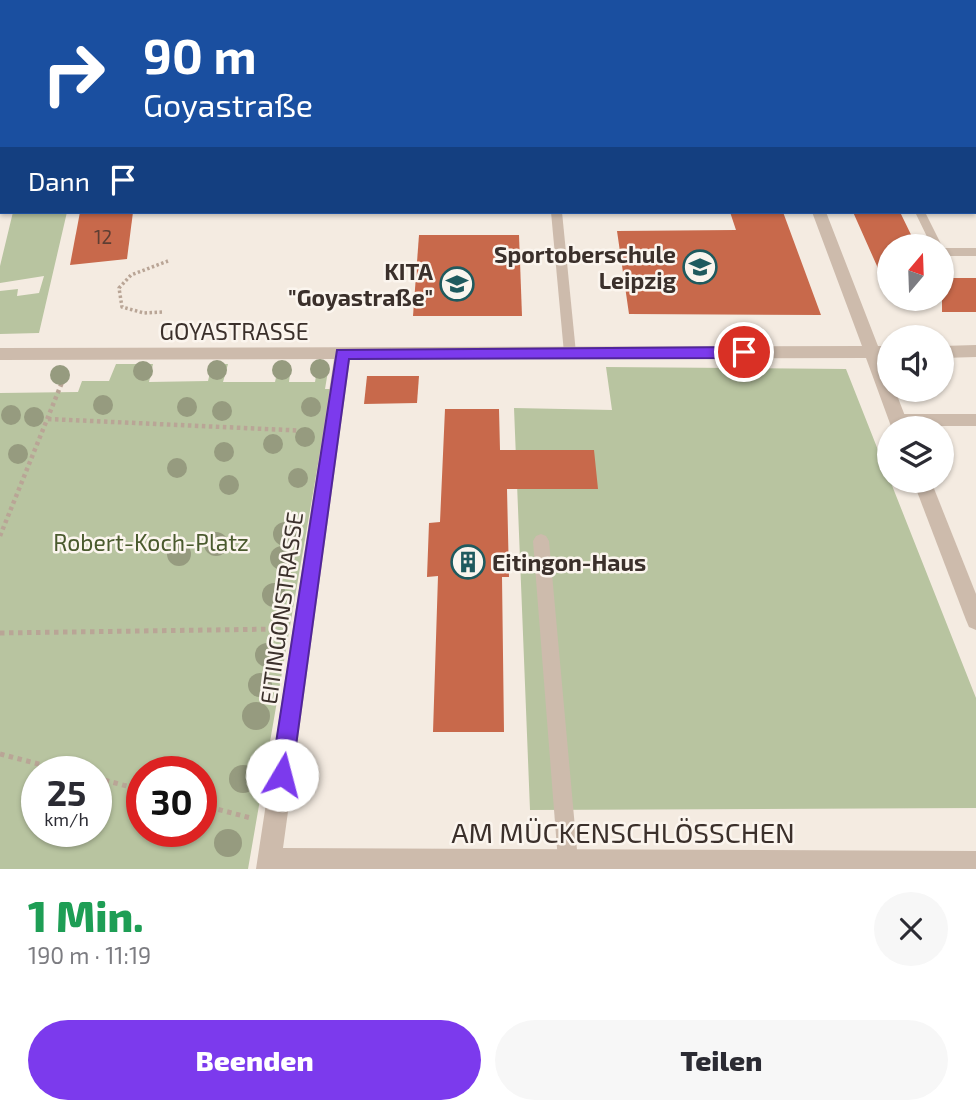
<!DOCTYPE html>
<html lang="de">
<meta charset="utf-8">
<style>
body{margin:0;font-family:"Exo 2",sans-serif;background:#f7f7f7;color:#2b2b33;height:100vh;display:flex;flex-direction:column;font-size:26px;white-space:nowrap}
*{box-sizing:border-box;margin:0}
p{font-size:23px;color:#7c7c81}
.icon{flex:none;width:38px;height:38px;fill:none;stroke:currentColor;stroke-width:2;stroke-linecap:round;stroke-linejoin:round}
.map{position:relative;height:869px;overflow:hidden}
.panel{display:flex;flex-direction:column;background:#fff;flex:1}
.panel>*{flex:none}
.top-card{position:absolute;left:0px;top:0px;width:976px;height:214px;box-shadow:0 2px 5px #0004;background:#1a4fa0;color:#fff;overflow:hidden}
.needle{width:46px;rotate:19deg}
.fabs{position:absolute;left:877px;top:234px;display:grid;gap:14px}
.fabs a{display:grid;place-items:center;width:77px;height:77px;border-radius:50%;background:#fff;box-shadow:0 2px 5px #0004;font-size:35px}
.speed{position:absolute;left:21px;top:756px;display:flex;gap:14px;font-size:35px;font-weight:700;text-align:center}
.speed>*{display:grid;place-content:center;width:91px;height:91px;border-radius:50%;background:#fff;box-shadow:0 2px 5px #0004;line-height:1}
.speed small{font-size:18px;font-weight:400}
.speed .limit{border:10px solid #d22;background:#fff;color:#111}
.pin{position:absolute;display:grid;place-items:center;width:60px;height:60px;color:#fff;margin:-30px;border:4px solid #fff;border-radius:50%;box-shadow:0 2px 7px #0007}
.me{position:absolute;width:77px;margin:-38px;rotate:8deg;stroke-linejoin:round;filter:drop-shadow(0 0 5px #0008)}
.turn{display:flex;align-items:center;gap:24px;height:147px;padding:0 28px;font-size:32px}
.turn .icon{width:91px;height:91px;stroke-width:2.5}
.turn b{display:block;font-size:49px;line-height:60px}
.then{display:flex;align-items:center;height:66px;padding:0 28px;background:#0003;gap:14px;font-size:26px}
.round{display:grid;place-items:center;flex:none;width:74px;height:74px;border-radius:37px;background:#f7f7f7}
.summary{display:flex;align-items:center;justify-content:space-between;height:119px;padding:0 28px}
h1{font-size:42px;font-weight:800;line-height:52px;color:#1e9e55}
.primary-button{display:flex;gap:14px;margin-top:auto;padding:14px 28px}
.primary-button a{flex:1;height:80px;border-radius:42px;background:#7c3aed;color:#fff;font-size:28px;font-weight:800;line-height:80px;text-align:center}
.primary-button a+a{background:#f7f7f7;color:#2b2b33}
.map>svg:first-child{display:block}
.green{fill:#b8c4a0;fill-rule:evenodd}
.building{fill:#c8694b}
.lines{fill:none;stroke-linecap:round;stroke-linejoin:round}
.path-far2{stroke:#b9a596;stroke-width:3.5;stroke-dasharray:2.5 2.5;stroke-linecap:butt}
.path-far1{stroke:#b9a596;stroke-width:4.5;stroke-dasharray:3.5 3.5;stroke-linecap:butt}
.path{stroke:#b9a596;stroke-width:5;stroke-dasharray:4.5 4.5;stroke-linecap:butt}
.service{fill:#cdbbac;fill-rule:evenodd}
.minor{fill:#cdbbac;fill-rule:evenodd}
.secondary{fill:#a18a7d;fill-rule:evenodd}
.tree{fill:#969b7f}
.route{fill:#7c3aed;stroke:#51269a;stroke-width:2}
.labels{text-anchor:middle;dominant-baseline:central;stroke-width:5;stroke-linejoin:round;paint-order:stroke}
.number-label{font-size:19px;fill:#5e3e33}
.poi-label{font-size:23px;font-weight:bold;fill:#3b302b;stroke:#fbf5ee;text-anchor:end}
.street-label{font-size:23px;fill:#3b302b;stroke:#fbf5ee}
.park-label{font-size:23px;fill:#4a5a2e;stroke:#fbf5ee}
.near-street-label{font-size:28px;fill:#3b302b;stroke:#fbf5ee}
</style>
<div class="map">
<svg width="976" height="869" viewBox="0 0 976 869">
<rect width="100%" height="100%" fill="#f4ebe1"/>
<g class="green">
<path d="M315,0h330l12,2h-356z"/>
<path d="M13,212h54l-28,121 -39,1v-43l18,-2 -1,7 22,-3 5,-17 -44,7v-17z"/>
<path d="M116,364h37l-4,18 59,-1 4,-17h16l-5,18h52l4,-18 12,1 -2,17h26l3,-18 11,1 -4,24h6l-83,480h-248v-476l78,-1 4,-11h27zM37,772h59v59h-59zM142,772h59v59h-59z"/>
<path d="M606,367l240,2 130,329v110l-446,2 -16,-402 98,2z"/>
</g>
<g class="building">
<path d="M80,212h53l-6,47 -57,6z"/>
<path d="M730,212h53l38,103 -192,-1 -12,-83 119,-1z"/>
<path d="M853,212h47l17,35h-28v46z"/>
<path d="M419,235h100l3,81h-109z"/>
<rect x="942" y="278" width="34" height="34"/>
<path d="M367,376h52l-2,27 -53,1z"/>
<path d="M445,409h54l1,41h94l4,39h-91l2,88h-7l2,155h-71l5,-156 -11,1 2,-54 11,-1z"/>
</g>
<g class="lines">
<path class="path-far2" d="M162,312l-18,1 -22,-6 -3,-19 12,-13 37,-14"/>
<g class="path-far1">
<path d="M48,419l261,12"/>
<path d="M0,536l65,-161"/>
</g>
<g class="path">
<path d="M0,633l279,-4"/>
<path d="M0,754l70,18"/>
<path d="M96,778l46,12"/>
<path d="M201,805l50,13"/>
</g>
<g class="service">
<rect x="975" y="123" width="1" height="6"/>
<path d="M551,212h11l14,141 -6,5 -6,-5z"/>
<path d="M915,212h10l18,36h33v8h-34v-9h-10z"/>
<path d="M898,414h78v12h-78l-5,-2 -2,-4 2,-4z"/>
<path d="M541,534l5,2 3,5 29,320 -6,8 -11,-1 -3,-7 -25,-320 3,-5z"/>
</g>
<g class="minor">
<path d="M812,212h14l52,134h11v12h-7l7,17v15h6l15,39h-18l-26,-71 -516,1 -67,489 693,3v18h-720l78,-510 -334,1v-12l862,-2z"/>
<path d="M976,345v12l-34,1v-12z"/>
<path d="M913,481h18l45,113v36l-7,-3 -3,-7z"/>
</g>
<g class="secondary">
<rect x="40" y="0" width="10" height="2"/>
<path d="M907,0h24l1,2h-24z"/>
<rect x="975" y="4" width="1" height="7"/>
<rect x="0" y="64" width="2" height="6"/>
<path d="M2,139v13l-2,1v-13z"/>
</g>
</g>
<g class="tree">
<circle cx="320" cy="369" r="10"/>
<circle cx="217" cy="370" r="10"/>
<circle cx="282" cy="370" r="10"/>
<circle cx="143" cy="371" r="10"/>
<circle cx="60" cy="375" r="10"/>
<circle cx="103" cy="405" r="10"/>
<circle cx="187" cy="407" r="10"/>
<circle cx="311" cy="407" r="10"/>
<circle cx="222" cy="411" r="10"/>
<circle cx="11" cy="415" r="10"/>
<circle cx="34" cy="417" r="10"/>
<circle cx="305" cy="437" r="10"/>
<circle cx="273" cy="444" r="10"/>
<circle cx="224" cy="452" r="10"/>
<circle cx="18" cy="454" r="10"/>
<circle cx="177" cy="468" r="10"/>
<circle cx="298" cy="478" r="10"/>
<circle cx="229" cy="485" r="10"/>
<circle cx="285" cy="534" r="12"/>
<circle cx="216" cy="544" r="12"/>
<circle cx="179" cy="554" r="12"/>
<circle cx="282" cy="558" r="12"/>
<circle cx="274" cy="595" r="12"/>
<circle cx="267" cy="655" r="12"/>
<circle cx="260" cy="685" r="12"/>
<circle cx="256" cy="716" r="14"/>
<circle cx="243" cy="779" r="14"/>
<circle cx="228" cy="843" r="14"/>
</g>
<path class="route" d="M744,347l8,5 -8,6 -395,1 -57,416 -3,7 -7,3 -8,-3 -3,-7 66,-425z"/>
<defs>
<symbol id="school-ring" viewBox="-11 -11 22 22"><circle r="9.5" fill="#fbf5ee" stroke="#1f5a5e" stroke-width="1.5"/><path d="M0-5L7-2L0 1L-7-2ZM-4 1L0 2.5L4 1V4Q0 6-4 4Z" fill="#1f5a5e"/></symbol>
<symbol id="building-ring" viewBox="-11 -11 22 22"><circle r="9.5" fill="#fbf5ee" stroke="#1f5a5e" stroke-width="1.5"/><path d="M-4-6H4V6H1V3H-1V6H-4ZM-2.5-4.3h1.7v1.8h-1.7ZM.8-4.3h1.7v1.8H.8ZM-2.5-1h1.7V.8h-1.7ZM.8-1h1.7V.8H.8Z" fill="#1f5a5e"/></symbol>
</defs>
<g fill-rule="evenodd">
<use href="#school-ring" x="681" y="248" width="38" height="38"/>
<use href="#school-ring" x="438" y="265" width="38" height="38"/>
<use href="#building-ring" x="449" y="543" width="38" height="38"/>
</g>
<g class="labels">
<g class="number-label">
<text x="103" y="236">12</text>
</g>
<g class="poi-label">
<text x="676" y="254">Sportoberschule<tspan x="676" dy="26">Leipzig</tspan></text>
<text x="433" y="271">KITA<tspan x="433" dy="26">"Goyastraße"</tspan></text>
<text x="492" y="562" text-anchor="start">Eitingon-Haus</text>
</g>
<g class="street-label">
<text x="234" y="331">GOYASTRASSE</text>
<text transform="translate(281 608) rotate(-82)">EITINGONSTRASSE</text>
</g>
<g class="park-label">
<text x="151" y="542">Robert-Koch-Platz</text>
</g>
<g class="near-street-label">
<text x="623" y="832">AM MÜCKENSCHLÖSSCHEN</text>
</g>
</g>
</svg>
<div class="fabs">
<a><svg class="needle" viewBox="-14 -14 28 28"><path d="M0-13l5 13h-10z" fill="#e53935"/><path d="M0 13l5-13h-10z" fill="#7c7c81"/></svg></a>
<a><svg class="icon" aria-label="sound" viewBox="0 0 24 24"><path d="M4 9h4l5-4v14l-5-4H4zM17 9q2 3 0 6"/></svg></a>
<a><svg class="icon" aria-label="layers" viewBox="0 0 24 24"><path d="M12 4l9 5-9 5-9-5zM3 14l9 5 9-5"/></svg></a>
</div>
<div class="speed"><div>25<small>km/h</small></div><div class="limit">30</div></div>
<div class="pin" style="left:744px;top:352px;background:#d93025"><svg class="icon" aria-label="arrive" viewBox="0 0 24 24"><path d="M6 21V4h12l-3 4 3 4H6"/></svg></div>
<svg class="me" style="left:282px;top:775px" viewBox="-20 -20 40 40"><circle r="19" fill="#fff"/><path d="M0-13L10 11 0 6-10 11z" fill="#7c3aed"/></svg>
<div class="top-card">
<div class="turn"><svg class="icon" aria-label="right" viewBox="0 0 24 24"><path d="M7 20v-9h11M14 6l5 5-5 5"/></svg><div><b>90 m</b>Goyastraße</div></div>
<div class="then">Dann<svg class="icon" aria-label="arrive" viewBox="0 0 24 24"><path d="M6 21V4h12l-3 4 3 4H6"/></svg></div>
</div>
</div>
<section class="panel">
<div class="summary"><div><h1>1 Min.</h1><p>190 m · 11:19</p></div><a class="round"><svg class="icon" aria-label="close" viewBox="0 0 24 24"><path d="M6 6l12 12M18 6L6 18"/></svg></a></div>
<div class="primary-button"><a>Beenden</a><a>Teilen</a></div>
</section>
